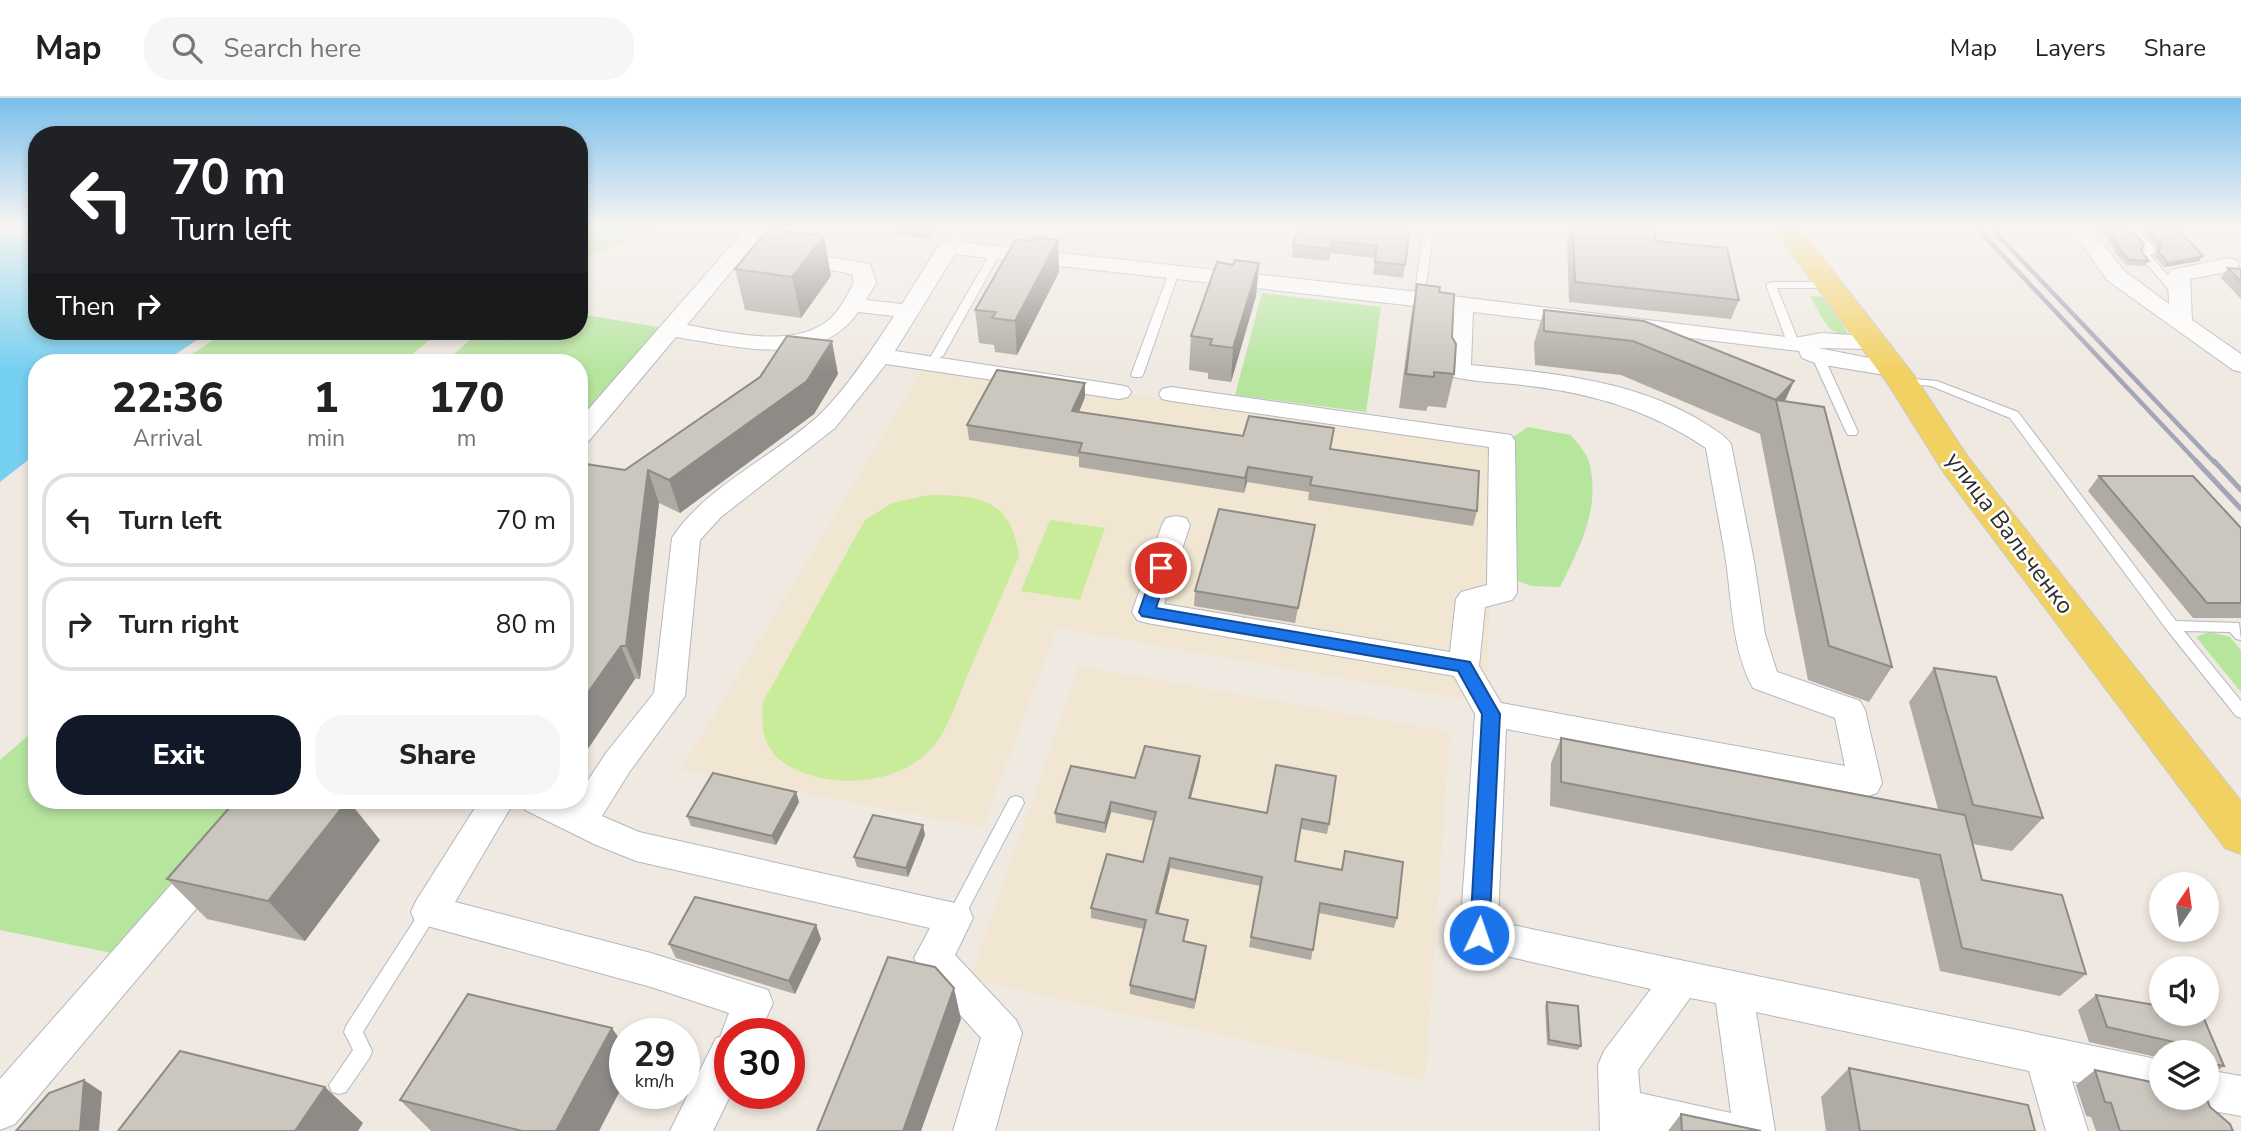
<!DOCTYPE html>
<meta charset="utf-8">
<style>
body{margin:0;font-family:"Nunito Sans",sans-serif;background:#f6f6f6;color:#222;height:100vh;display:flex;flex-direction:column;font-size:26px;white-space:nowrap}
*{box-sizing:border-box;margin:0}
p{font-size:23px;color:#767676}
.icon{flex:none;width:38px;height:38px;fill:none;stroke:currentColor;stroke-width:2;stroke-linecap:round;stroke-linejoin:round}
.map{position:relative;flex:1;overflow:hidden}
.panel{position:absolute;left:28px;top:256px;width:560px;height:455px;display:flex;flex-direction:column;background:#fff;border-radius:28px;box-shadow:0 4px 10px #0003}
.panel>*{flex:none}
.hud{position:absolute;left:28px;top:28px;width:560px;height:214px;border-radius:28px;box-shadow:0 4px 10px #0003;background:#202124;color:#fff;overflow:hidden}
.needle{width:46px;rotate:13deg}
.fabs{position:absolute;left:2149px;top:774px;display:grid;gap:14px}
.fabs a{display:grid;place-items:center;width:70px;height:70px;border-radius:50%;background:#fff;box-shadow:0 4px 10px #0003;font-size:35px}
.speed{position:absolute;left:609px;top:920px;display:flex;gap:14px;font-size:35px;font-weight:700;text-align:center}
.speed>*{display:grid;place-content:center;width:91px;height:91px;border-radius:50%;background:#fff;box-shadow:0 4px 10px #0003;line-height:1}
.speed small{font-size:18px;font-weight:400}
.speed .limit{border:10px solid #d22;background:#fff;color:#111}
.pin{position:absolute;display:grid;place-items:center;width:60px;height:60px;color:#fff;margin:-30px;border:4px solid #fff;border-radius:50%;box-shadow:0 2px 7px #0007}
.me{position:absolute;width:77px;margin:-38px;rotate:3deg;stroke-linejoin:round;filter:drop-shadow(0 0 5px #0008)}
.turn{display:flex;align-items:center;gap:24px;height:147px;padding:0 28px;font-size:32px}
.turn .icon{width:91px;height:91px;stroke-width:2.5}
.turn b{display:block;font-size:49px;line-height:60px}
.then{display:flex;align-items:center;height:66px;padding:0 28px;background:#0003;gap:14px;font-size:26px}
.eta{display:flex;justify-content:space-evenly;align-items:center;height:119px;text-align:center}
.eta b{font-size:42px;font-weight:800;line-height:49px}
.primary-button{display:flex;gap:14px;margin-top:auto;padding:14px 28px}
.primary-button a{flex:1;height:80px;border-radius:28px;background:#111827;color:#fff;font-size:28px;font-weight:800;line-height:80px;text-align:center}
.primary-button a+a{background:#f6f6f6;color:#222}
ul{padding:0;list-style:none}
li{display:flex;align-items:center;gap:21px;height:94px;margin:0 14px 10px;padding:0 14px;border:4px solid #e0e0e0;border-radius:28px}
li div{flex:1}
li b{display:block;font-size:26px}
li em{font-style:normal}
header{display:flex;align-items:center;gap:42px;box-sizing:border-box;height:98px;padding:0 35px;background:#fff;border-bottom:2px solid #e0e0e0}
header strong{font-size:33px}
nav{display:flex;gap:38px;margin-inline-start:auto;font-size:24px}
.search{width:490px;height:63px;background:#f6f6f6;display:flex;align-items:center;gap:18px;box-sizing:border-box;padding:0 24px;border-radius:28px;color:#767676;font-size:26px}
.map>svg:first-child{display:block}
.education{fill:#f0e6d1}
.green{fill:#b6e59e}
.pitch{fill:#c9ec9a}
.water{fill:#75cff0}
.lines{fill:none;stroke-linecap:round;stroke-linejoin:round}
.service-casing{stroke:#b4b7c1;stroke-width:2}
.minor-casing{stroke:#b4b7c1;stroke-width:2}
.primary-casing{stroke:#c9c9c9;stroke-width:2}
.service{fill:#fff;fill-rule:evenodd}
.minor{fill:#fff;fill-rule:evenodd}
.primary{fill:#f2d163;fill-rule:evenodd}
.rail-far1{stroke:#a3a6b8;stroke-width:4.5}
.rail{stroke:#a3a6b8;stroke-width:5}
.wall{fill:#afaba4}
.shaded-wall{fill:#8e8b86}
.building{fill:#cbc7bf;stroke:#8e8b86;stroke-width:2}
.route{fill:#1a73e8;stroke:#114b97;stroke-width:2}
.labels{text-anchor:middle;dominant-baseline:central;stroke-width:5;stroke-linejoin:round;paint-order:stroke}
.street-label{font-size:24px;fill:#2e2e2e;stroke:#fff}
</style>
<header>
<strong>Map</strong>
<div class="search"><svg class="icon" aria-label="search" viewBox="0 0 24 24"><circle cx="10" cy="10" r="6"/><path d="M15 15l6 6"/></svg>Search here</div>
<nav><a>Map</a><a>Layers</a><a>Share</a></nav>
</header>
<div class="map">
<svg width="2241" height="1033" viewBox="0 0 2241 1033">
<rect width="100%" height="100%" fill="#efe9e1"/>
<g class="education">
<path d="M1074,129h149l-6,17z"/>
<path d="M927,265l570,86 -11,254 -429,-75 -74,199 -302,-57z"/>
<path d="M1079,568l371,66 -25,348 -455,-101z"/>
</g>
<g class="green">
<path d="M579,129h85l-85,32z"/>
<path d="M1262,195l119,14 -15,105 -131,-17z"/>
<path d="M1810,198l15,1 23,37c-21,3 -28,-22 -38,-38z"/>
<path d="M579,216l85,14 -85,98v-64h-134l35,-31h99z"/>
<path d="M227,233h213l-37,31h-223z"/>
<path d="M1528,329l43,8c6,8 16,18 18,27 12,46 -9,85 -29,125l-29,-1 -26,-10 2,-135z"/>
<path d="M2209,534l21,5 11,13v42l-45,-55z"/>
<path d="M37,630v72h218l-134,155 -121,-25v-170z"/>
</g>
<g class="pitch">
<path d="M929,397c51,0 82,4 90,61 -15,35 -30,69 -45,104 -11,24 -19,51 -32,74 -26,46 -92,56 -138,39 -37,-14 -44,-34 -41,-71l102,-182 27,-17z"/>
<path d="M1050,422l55,8 -25,72 -59,-9z"/>
</g>
<path class="water" d="M0,129h37v104h173l-46,31h-127v91l-37,29z"/>
<g class="lines">
<defs>
<g id="service">
<path d="M959,129h10l-16,22h-8l-1,-2z"/>
<path d="M1424,129h10l-10,72 -5,3 -5,-3z"/>
<path d="M2125,129h10l20,22v4l-5,2 33,38v4h-8l-35,-41v-4l5,-2z"/>
<path d="M996,151l5,3 -58,104 -6,3 -4,-1 -2,-2 60,-104z"/>
<path d="M1174,171l5,3 -36,103 -2,2h-8l-2,-2 38,-103z"/>
<path d="M1771,184h57l5,3 -5,3h-51l23,57 -2,2 -4,1 -6,-3 -22,-60z"/>
<path d="M1818,256l6,3 34,75 -2,3h-8l-2,-3 -34,-75z"/>
<path d="M1902,280l35,3 81,31 158,209 63,2 2,17 -5,-1 -6,-7 -46,-1 57,70v17l-5,-2 -69,-86 -157,-212 -79,-32 -33,-3 -2,-2z"/>
<path d="M1016,698l6,2 2,5 -63,120 -6,3 -6,-3 -3,-5 3,-5 61,-115z"/>
<path d="M429,806l6,3 3,5 -3,5 -72,115 9,19 -2,6 -24,35 -7,2 -7,-2 -3,-7 24,-35 -9,-18 2,-6 77,-119z"/>
</g>
<g id="minor">
<path d="M747,129h21l-81,98c42,7 107,25 143,-6 10,-9 17,-24 24,-36l-2,-9 -71,-13 -3,-5 3,-5 8,-1 81,14 6,19 -10,17 36,4 39,-62 8,-1 470,51 375,46 28,-5 57,4 4,5 -4,5 -8,2 -53,-1 82,16 3,5 -3,5 -9,2 -73,-12 -16,-6 -3,-7 -326,-39 -2,53c80,8 166,15 235,59 9,6 19,11 25,20l23,117 11,73 12,38 83,29 5,9 17,73 -5,10 -12,4 -359,-68 -8,193 663,138v37h6l-6,3 -89,-19 16,50h-42l-17,-60 -273,-59 19,119h-175l-2,-66 6,-14 47,-62 -185,-42 -6,-12 15,-221 -21,-38 -307,-53 -10,-3 -5,-8 30,-87 4,-7 10,-2 10,2 4,7 -26,79 286,48 6,-53 5,-7 26,-7 2,-138 -318,-46 -9,-2 -3,-5 3,-5 9,-2 340,48 4,6 2,152 -5,7 -27,7 -6,59 22,37 344,63 -10,-48 -82,-30c-21,-38 -21,-85 -27,-127 -6,-38 -14,-76 -20,-113 -55,-37 -111,-54 -176,-62 -26,-4 -54,-3 -80,-10l-3,-5 3,-61 -495,-56 -60,97 224,34 9,2 3,5 -3,5 -9,2 -233,-35 -51,64 -114,89 -21,23 -15,156 -55,75 -28,45 37,16 329,74 5,12 -18,37 61,65 6,13 -27,98h-42l28,-93 -61,-68 -6,-12 16,-30 -294,-67 -40,-16 -71,-35 -5,-10 54,2 5,-2v-6l27,-41 48,-60 18,-155c30,-48 101,-82 144,-120 27,-24 58,-71 78,-102l-36,-4c-39,58 -124,34 -182,25l-88,105 -9,2v-24zM1690,900l26,5 15,110 -91,-20 -2,-23z"/>
<path d="M2070,129h21l32,43 46,34 -1,-29 3,-5 57,-12 8,2 3,5 -3,5 -46,9 2,41 49,34v18l-8,-2 -126,-90z"/>
<path d="M480,702h35l-60,102 196,51 117,37 5,13 -14,31h-29l1,60 -18,37h-43l46,-93 4,-1 9,-24 -78,-26 -235,-64 -5,-11 5,-11z"/>
<path d="M210,753l13,4 5,11 -5,11 -208,247 -15,6v-51l197,-224z"/>
<path d="M2207,972l34,6v40l-34,-6 -14,-6 -3,-7h17z"/>
</g>
<path id="primary" d="M1772,129h27l114,147 55,83 273,344v53l-16,-6 -281,-375 -56,-89z"/>
</defs>
<use href="#service" class="service-casing"/>
<use href="#minor" class="minor-casing"/>
<use href="#primary" class="primary-casing"/>
<use href="#service" class="service"/>
<use href="#minor" class="minor"/>
<use href="#primary" class="primary"/>
<g class="rail-far1">
<path d="M1976,129l222,236"/>
<path d="M1990,129l225,236"/>
</g>
<g class="rail">
<path d="M2196,363l45,48"/>
<path d="M2214,363l27,29"/>
</g>
</g>
<g class="wall">
<path d="M895,129h41l-8,12 -32,-5z"/>
<path d="M1410,129l-7,51 -30,-4 2,-16 -44,-5 -2,8 -37,-4 1,-12z"/>
<path d="M1569,129h85l2,14 83,59 -8,19 -162,-17 -2,-66z"/>
<path d="M2096,129h33l12,24 8,10 -4,5 -19,-1 -10,-11 -3,-8z"/>
<path d="M2139,129h37l27,29 -4,5 -35,6 -10,-11 3,-5v-4z"/>
<path d="M1032,143l27,31 -42,83 -22,-3 -1,-7 -15,-2 -4,-33z"/>
<path d="M1259,165l-3,33 -25,86 -23,-3v-6l-19,-3 2,-34 42,-71z"/>
<path d="M2228,170l13,1v30l-20,-21z"/>
<path d="M735,171l96,7 -30,42 -56,-8z"/>
<path d="M1417,186l22,8 13,45 2,37 -8,34 -18,-2 -2,5 -27,-3 12,-91z"/>
<path d="M1544,212l250,71 -10,20 108,266 -23,35 -61,-22 -48,-246 -139,-59 -86,-10 -1,-22z"/>
<path d="M838,276l-24,40 -134,99 -21,-10 -19,176h-5l-56,83v-299l46,7z"/>
<path d="M1085,299l-6,15 252,37 146,62 -4,15 -165,-26 1,-8 -62,-10 -3,11 -165,-26v-10l-110,-17 -2,-15z"/>
<path d="M2099,378l142,52v90h-48l-105,-127z"/>
<path d="M1315,427l-20,98 -101,-17 1,-15z"/>
<path d="M1934,570l109,150 -31,33 -39,-7 9,36 104,94 -26,22 -120,-25 -21,-92 -369,-73 1,-43 10,-25 377,71 -29,-107z"/>
<path d="M1200,658l-1,10 -8,32 76,15 9,-48 53,59 -2,10 -26,-5 -6,32 46,9 4,-19 52,67 -3,10 -75,-15 -8,47 -62,-13 11,-61 -90,-18 -12,46 30,6 -4,21 21,15 -11,53 -64,-15v-9l14,-56 -53,-11v-10l52,-46 11,-41 -43,-9 -6,21 -49,-10 -1,-10 80,-35z"/>
<path d="M796,694l3,10 -23,43 -85,-19 -4,-10z"/>
<path d="M925,737l-17,42 -51,-10 -3,-10z"/>
<path d="M380,742l-75,101 -98,-22 -40,-40z"/>
<path d="M816,827l5,14 -26,55 -119,-36 -7,-14z"/>
<path d="M2096,897l65,11v7l41,1 22,52 -17,12v-26h-46v6l-72,-16 -11,-32z"/>
<path d="M1547,904l34,44 -3,4 -31,-5 -2,-39z"/>
<path d="M625,949v34l-26,50h-168l-31,-31z"/>
<path d="M1849,970l186,63h-209l-5,-34z"/>
<path d="M2095,972l115,37 23,24h-137l-5,-14 -5,-1 -10,-31z"/>
<path d="M1681,1016l80,17h-93z"/>
</g>
<g class="shaded-wall">
<path d="M927,129h9l-8,12z"/>
<path d="M824,138l7,40 -30,42 -9,-41z"/>
<path d="M1058,142l1,32 -42,83 -2,-34z"/>
<path d="M2203,158l-4,5 -35,6 4,-4z"/>
<path d="M1259,165l-3,33 -25,86 2,-34z"/>
<path d="M832,243l6,33 -24,40 -134,99 -11,-33z"/>
<path d="M1794,283l-15,33 -3,-14z"/>
<path d="M1085,285v14l-12,29 -1,-15z"/>
<path d="M1248,369l-1,15 -3,11 1,-15z"/>
<path d="M648,372l11,33 -19,176 -14,-33z"/>
<path d="M621,548l14,33 -56,83v-57z"/>
<path d="M1200,658l-1,10 -11,42 1,-10z"/>
<path d="M796,694l3,10 -23,43 -4,-9z"/>
<path d="M348,702l32,40 -75,101 -37,-40z"/>
<path d="M1111,704v10l-6,21v-10z"/>
<path d="M923,727l2,10 -17,42 -2,-9z"/>
<path d="M1170,760v10l-14,55v-10z"/>
<path d="M816,827l5,14 -26,55 -6,-13z"/>
<path d="M1206,848l-1,10 -11,53 1,-9z"/>
<path d="M954,890l7,31 -40,112h-18z"/>
<path d="M612,930l13,19v34l-26,50h-43z"/>
<path d="M84,982l18,12 -3,39h-19z"/>
<path d="M325,989l38,36 -5,8h-63z"/>
</g>
<g class="building">
<path d="M1298,129h112l-5,38 -30,-3 2,-16 -45,-5 -1,8 -38,-4z"/>
<path d="M1573,129h81l2,14 71,7 12,52 -164,-18z"/>
<path d="M2103,129h26l15,17 -3,7 8,10 -20,-1 -10,-11 -3,-8z"/>
<path d="M2146,129h30l27,29 -35,7 -10,-12 3,-3 -1,-6z"/>
<path d="M769,131l55,7 -32,41 -57,-8z"/>
<path d="M1035,139l23,3 -43,81 -23,-3 4,-6 -21,-2 41,-71 16,2z"/>
<path d="M1235,162l24,3 -26,85 -23,-3 2,-6 -21,-3 26,-74 16,3z"/>
<path d="M2228,170l13,1v13z"/>
<path d="M1417,186l23,3 -1,5 15,2 -2,43 4,7 -2,30 -20,-2v5l-28,-3z"/>
<path d="M1544,212l100,11 150,60 -18,19 -143,-59 -89,-10z"/>
<path d="M787,238l45,5 -25,40 -138,99 -21,-10 -22,176h-5l-42,59v-166l6,-33 -6,-1v-42l46,7 135,-93z"/>
<path d="M997,272l88,13 -13,28 171,25 6,-20 85,12 -4,21 149,22 -2,40 -167,-26 2,-8 -64,-10 -3,11 -166,-26 3,-9 -115,-18z"/>
<path d="M1776,302l48,7 68,260 -63,-21z"/>
<path d="M2099,378h94l48,52v75h-34z"/>
<path d="M1219,411l96,16 -17,83 -103,-17z"/>
<path d="M1934,570l62,9 47,141 -70,-13z"/>
<path d="M1561,640l404,77 17,65 80,15 24,79 -124,-26 -22,-93 -379,-73z"/>
<path d="M1145,648l55,10 -11,42 78,15 9,-48 60,11 -7,48 -27,-5 -7,42 47,9 3,-19 58,11 -6,56 -77,-15 -7,47 -62,-13 11,-60 -92,-19 -14,55 32,7 -5,21 23,5 -11,54 -65,-15 16,-65 -55,-12 16,-54 36,8 13,-50 -45,-10 -6,21 -50,-10 16,-47 64,12z"/>
<path d="M713,675l83,19 -24,44 -85,-20z"/>
<path d="M236,702h112l-80,101 -101,-22z"/>
<path d="M873,717l50,10 -17,43 -52,-11z"/>
<path d="M695,799l121,28 -27,56 -120,-37z"/>
<path d="M888,859l47,10 19,21 -51,143h-86z"/>
<path d="M468,896l144,34 -56,103h-34l-122,-31z"/>
<path d="M2096,897l65,11v7l41,1 22,52 -17,-3v-11h-24v-8l-76,-17z"/>
<path d="M1547,904l31,4 3,40 -32,-6z"/>
<path d="M180,953l145,36 -30,44h-177z"/>
<path d="M1849,970l179,37 7,26h-175z"/>
<path d="M2095,972l66,14v13h45l4,10 20,17 3,7h-113l-9,-28 -6,-1z"/>
<path d="M84,982l-4,51h-64l33,-38z"/>
<path d="M1681,1016l80,17h-79z"/>
</g>
<linearGradient id="sky" x2="0" y2="1"><stop stop-color="#7abfeb"/><stop offset="0.47" stop-color="#f8f5f2"/><stop offset="1" stop-color="#f8f5f2" stop-opacity="0"/></linearGradient>
<rect width="2241" height="274" fill="url(#sky)"/>
<path class="route" d="M1161,465l8,5 -13,40 314,54 30,52 -11,221 -3,7 -7,2 -7,-2 -2,-7 12,-221 -24,-43 -316,-55 -3,-4 15,-44z"/>
<g class="labels">
<g class="street-label">
<text transform="translate(2010 435) rotate(53)">улица Вальченко</text>
</g>
</g>
</svg>
<div class="fabs">
<a><svg class="needle" viewBox="-14 -14 28 28"><path d="M0-13l5 13h-10z" fill="#e53935"/><path d="M0 13l5-13h-10z" fill="#767676"/></svg></a>
<a><svg class="icon" aria-label="sound" viewBox="0 0 24 24"><path d="M4 9h4l5-4v14l-5-4H4zM17 9q2 3 0 6"/></svg></a>
<a><svg class="icon" aria-label="layers" viewBox="0 0 24 24"><path d="M12 4l9 5-9 5-9-5zM3 14l9 5 9-5"/></svg></a>
</div>
<div class="speed"><div>29<small>km/h</small></div><div class="limit">30</div></div>
<div class="pin" style="left:1161px;top:470px;background:#d93025"><svg class="icon" aria-label="arrive" viewBox="0 0 24 24"><path d="M6 21V4h12l-3 4 3 4H6"/></svg></div>
<svg class="me" style="left:1479px;top:837px" viewBox="-20 -20 40 40"><circle r="17" fill="#1a73e8" stroke="#fff" stroke-width="3"/><path d="M0-11L8 9 0 5-8 9z" fill="#fff"/></svg>
<div class="hud">
<div class="turn"><svg class="icon" aria-label="left" viewBox="0 0 24 24"><path d="M17 20v-9H6M10 6l-5 5 5 5"/></svg><div><b>70 m</b>Turn left</div></div>
<div class="then">Then<svg class="icon" aria-label="right" viewBox="0 0 24 24"><path d="M7 20v-9h11M14 6l5 5-5 5"/></svg></div>
</div>
<section class="panel">
<div class="eta">
<div><b>22:36</b><p>Arrival</p></div>
<div><b>1</b><p>min</p></div>
<div><b>170</b><p>m</p></div>
</div>
<ul>
<li><svg class="icon" aria-label="left" viewBox="0 0 24 24"><path d="M17 20v-9H6M10 6l-5 5 5 5"/></svg><div><b>Turn left</b></div><em>70 m</em></li>
<li><svg class="icon" aria-label="right" viewBox="0 0 24 24"><path d="M7 20v-9h11M14 6l5 5-5 5"/></svg><div><b>Turn right</b></div><em>80 m</em></li>
</ul>
<div class="primary-button"><a>Exit</a><a>Share</a></div>
</section>
</div>
